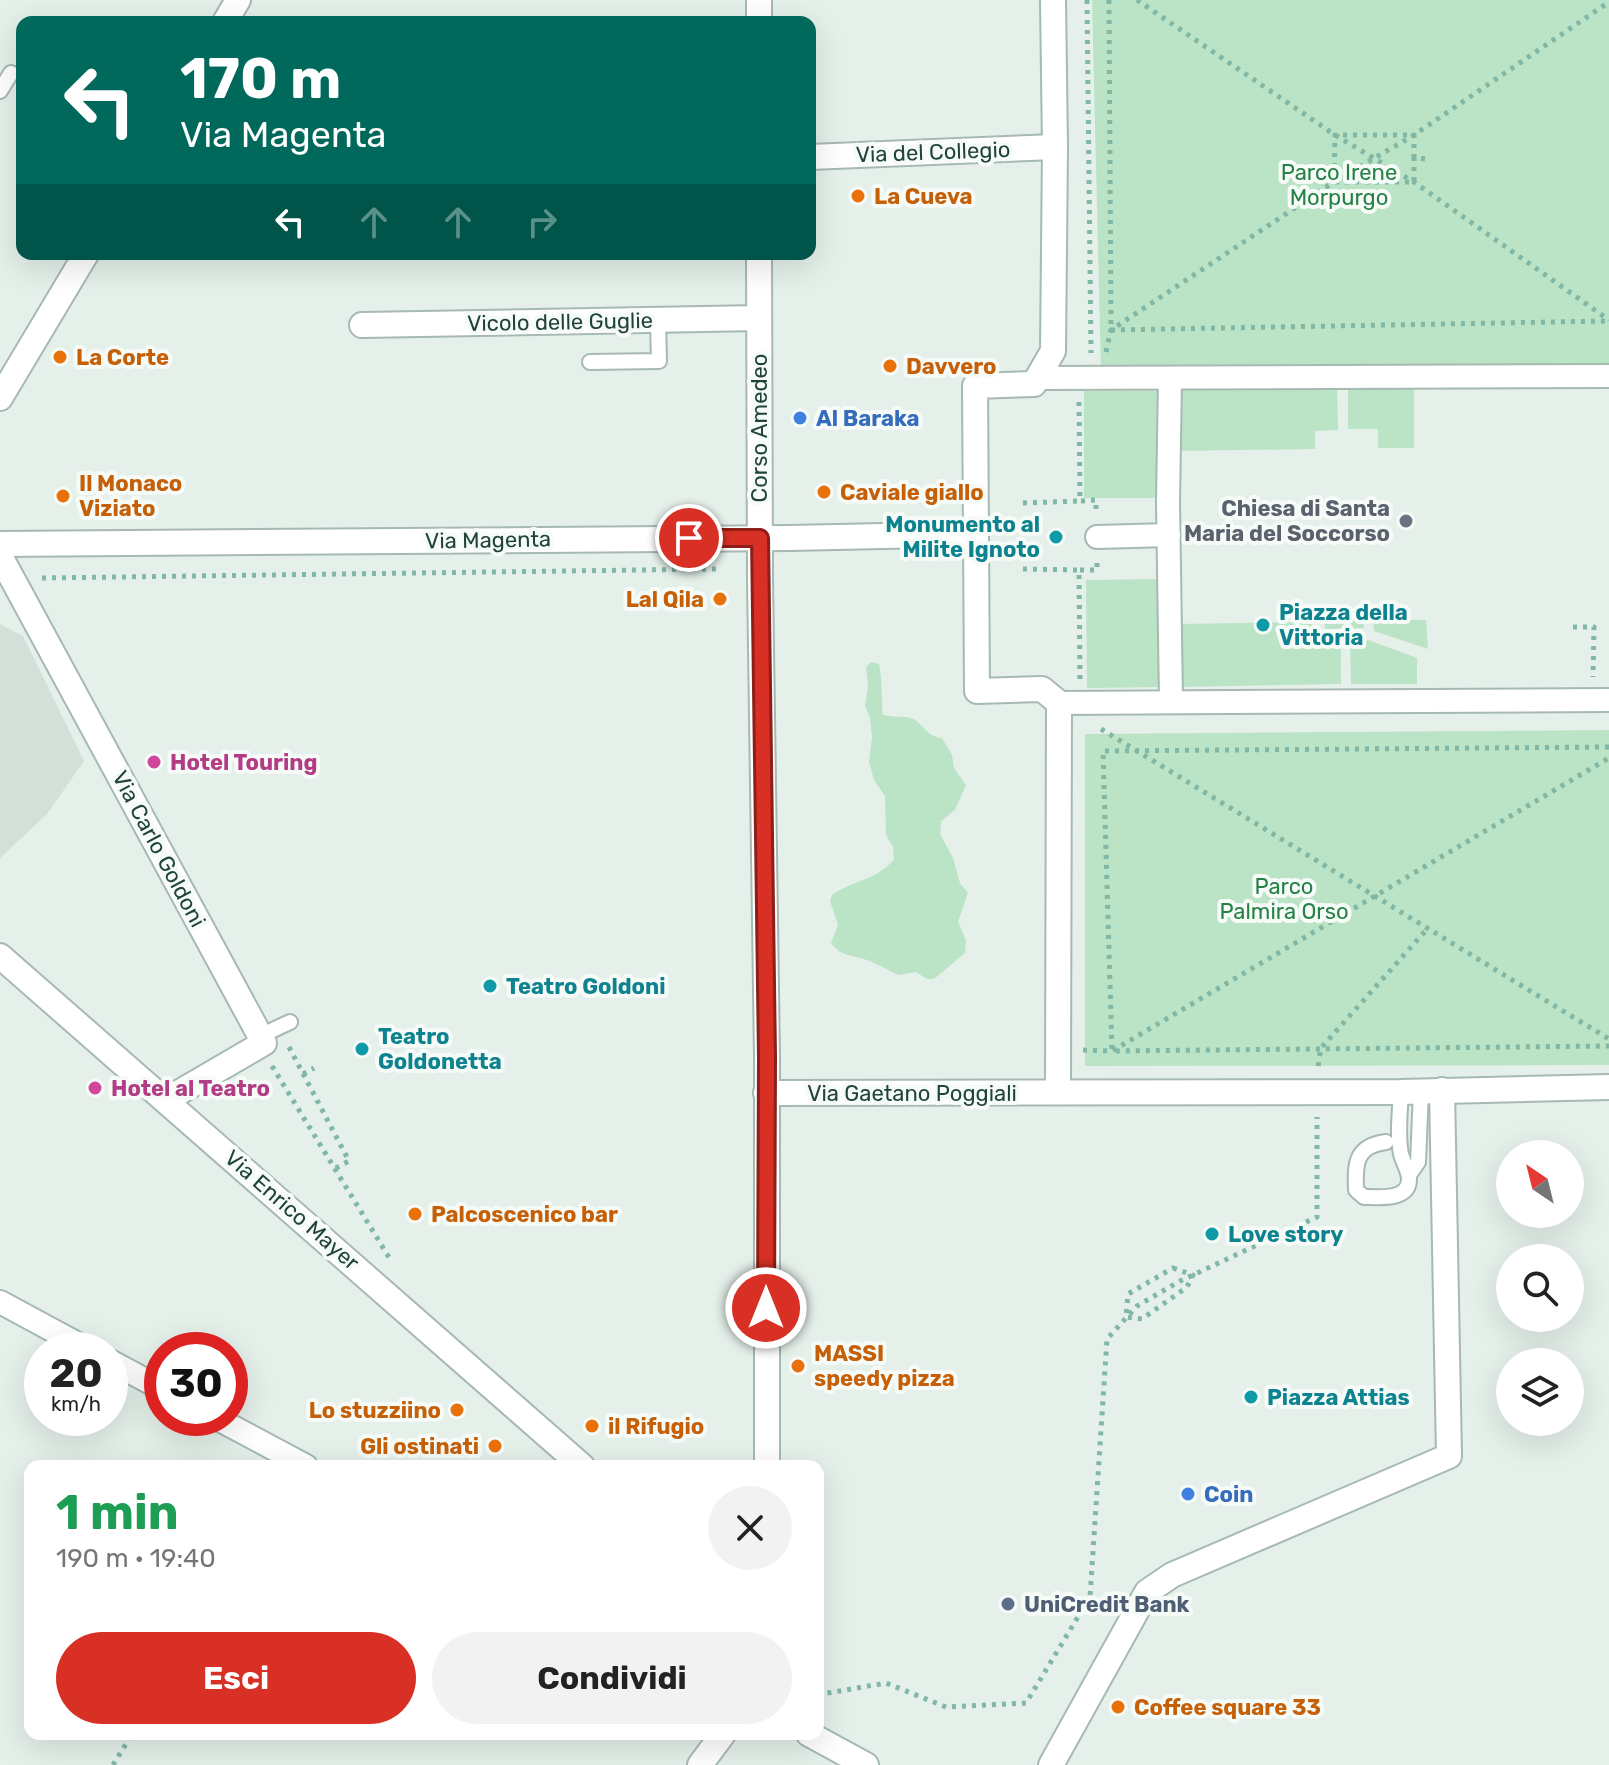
<!DOCTYPE html>
<html lang="it">
<meta charset="utf-8">
<style>
body{margin:0;font-family:Rubik,sans-serif;background:#f2f2f2;color:#222;height:100vh;display:flex;flex-direction:column;font-size:30px;white-space:nowrap}
*{box-sizing:border-box;margin:0}
p{font-size:26px;color:#767676}
.icon{flex:none;width:44px;height:44px;fill:none;stroke:currentColor;stroke-width:2;stroke-linecap:round;stroke-linejoin:round}
.map{position:relative;flex:1;overflow:hidden}
.drawer{position:absolute;left:24px;top:1460px;width:800px;height:280px;display:flex;flex-direction:column;background:#fff;border-radius:16px;box-shadow:0 8px 32px #0002}
.drawer>*{flex:none}
.top-card{position:absolute;left:16px;top:16px;width:800px;height:244px;border-radius:16px;box-shadow:0 8px 32px #0002;background:#00695c;color:#fff;overflow:hidden}
.needle{width:52px;rotate:325deg}
.tools{position:absolute;left:1496px;top:1140px;display:grid;gap:16px}
.tools a{display:grid;place-items:center;width:88px;height:88px;border-radius:50%;background:#fff;box-shadow:0 8px 32px #0002;font-size:40px}
.speed{position:absolute;left:24px;top:1332px;display:flex;gap:16px;font-size:40px;font-weight:700;text-align:center}
.speed>*{display:grid;place-content:center;width:104px;height:104px;border-radius:50%;background:#fff;box-shadow:0 8px 32px #0002;line-height:1}
.speed small{font-size:20px;font-weight:400}
.speed .limit{border:12px solid #d22;background:#fff;color:#111}
.pin{position:absolute;display:grid;place-items:center;width:68px;height:68px;color:#fff;margin:-34px;border:4px solid #fff;border-radius:50%;box-shadow:0 2px 8px #0007}
.me{position:absolute;width:88px;margin:-44px;rotate:0deg;stroke-linejoin:round;filter:drop-shadow(0 0 6px #0008)}
.turn{display:flex;align-items:center;gap:28px;height:168px;padding:0 32px;font-size:36px}
.turn .icon{width:104px;height:104px;stroke-width:2.5}
.turn b{display:block;font-size:56px;line-height:68px}
.lanes{display:flex;align-items:center;height:76px;padding:0 32px;background:#0003;justify-content:center;gap:40px;direction:ltr}
.lanes .off{opacity:.35}
.round{display:grid;place-items:center;flex:none;width:84px;height:84px;border-radius:42px;background:#f2f2f2}
.overview{display:flex;align-items:center;justify-content:space-between;height:136px;padding:0 32px}
h1{font-size:48px;font-weight:700;line-height:60px;color:#1e9e55}
.action{display:flex;gap:16px;margin-top:auto;padding:16px 32px}
.action a{flex:1;height:92px;border-radius:48px;background:#d93025;color:#fff;font-size:32px;font-weight:700;line-height:92px;text-align:center}
.action a+a{background:#f2f2f2;color:#222}
.map>svg:first-child{display:block}
.built{fill:#d2e0d9}
.green{fill:#bbe3c5}
.lines{fill:none;stroke-linecap:round;stroke-linejoin:round}
.service-casing{stroke:#a6b9b2;stroke-width:18}
.pedestrian-casing{stroke:#a6b9b2;stroke-width:26}
.minor-casing{stroke:#a6b9b2;stroke-width:28}
.path{stroke:#81b7a5;stroke-width:5;stroke-dasharray:4 6;stroke-linecap:butt}
.service{stroke:#fff;stroke-width:14}
.pedestrian{stroke:#fff;stroke-width:22}
.minor{stroke:#fff;stroke-width:24}
.route-casing{stroke:#8d1f18;stroke-width:20}
.route{stroke:#d93025;stroke-width:14}
.food-dot{fill:#e8710a;stroke:#f6fbf8;stroke-width:3}
.shop-dot{fill:#3f7fe0;stroke:#f6fbf8;stroke-width:3}
.worship-dot{fill:#6b7280;stroke:#f6fbf8;stroke-width:3}
.culture-dot{fill:#0f9aa8;stroke:#f6fbf8;stroke-width:3}
.hotel-dot{fill:#d1479c;stroke:#f6fbf8;stroke-width:3}
.service-dot{fill:#5c6f8a;stroke:#f6fbf8;stroke-width:3}
.labels{text-anchor:middle;dominant-baseline:central;stroke-width:8;stroke-linejoin:round;paint-order:stroke}
.street-label{font-size:22px;fill:#21443a;stroke:#f6fbf8}
.park-label{font-size:22px;fill:#258146;stroke:#f6fbf8}
.food-label{font-size:22px;font-weight:bold;fill:#c56008;stroke:#f6fbf8;text-anchor:start}
.shop-label{font-size:22px;font-weight:bold;fill:#366cbe;stroke:#f6fbf8;text-anchor:start}
.worship-label{font-size:22px;font-weight:bold;fill:#5b616d;stroke:#f6fbf8;text-anchor:end}
.culture-label{font-size:22px;font-weight:bold;fill:#0d838f;stroke:#f6fbf8;text-anchor:start}
.hotel-label{font-size:22px;font-weight:bold;fill:#b23c85;stroke:#f6fbf8;text-anchor:start}
.service-label{font-size:22px;font-weight:bold;fill:#4e5e75;stroke:#f6fbf8;text-anchor:start}
</style>
<div class="map">
<svg width="1609" height="1765" viewBox="0 0 1609 1765">
<rect width="100%" height="100%" fill="#e5f0ea"/>
<path class="built" d="M0,624l23,12 61,125 -37,53 -47,44z"/>
<g class="green">
<path d="M1092,0h517v368l-508,4z"/>
<path d="M1337,385l1,45 -23,1v18l-140,2 -1,-63z"/>
<path d="M1348,386h66v62h-36v-19h-30z"/>
<path d="M1084,391h75l1,107h-76z"/>
<path d="M1165,579v108l-78,1 -1,-108z"/>
<path d="M1363,615l1,13 -39,1 -1,-12z"/>
<path d="M1373,619l53,1 2,29 -54,-18z"/>
<path d="M1312,622l1,19 28,-1v44l-163,3 -1,-63z"/>
<path d="M1350,640h18l49,18v26h-66z"/>
<path d="M871,662l8,2c2,5 4,43 3,50 11,5 24,0 33,6 10,7 13,17 27,18l10,17 2,13 12,17 -11,25 -14,11 -1,13 13,24 7,25 8,10 -10,29 8,18 -1,13 -31,26h-7l-11,-7 -18,3c-10,-5 -22,-12 -31,-15 -14,-5 -26,-3 -36,-17l7,-18 -8,-24 2,-6c21,-15 46,-15 62,-36l-1,-12 -7,-12 -1,-39 -11,-16 -5,-18 3,-25 -2,-19 -5,-12 3,-20 -2,-19z"/>
<path d="M1609,730v335l-524,1v-332z"/>
</g>
<g class="lines">
<defs>
<g id="service">
<path d="M0,91l11,-18"/>
<path d="M590,362l69,-1 -1,-41"/>
<path d="M260,1036l30,-14"/>
<path d="M1386,1142c-31,4 -31,22 -30,48l8,7c16,0 46,4 45,-19 -1,-9 -6,-16 -8,-24 -4,-19 -1,-43 0,-62"/>
<path d="M1409,1175l9,-13 3,-71"/>
</g>
<g id="pedestrian">
<path d="M1038,378l571,-2"/>
<path d="M1170,379l-2,123 3,200"/>
<path d="M1097,537l72,-2"/>
<path d="M1059,703l550,-3"/>
<path d="M0,1302l89,48"/>
<path d="M110,1361l52,28"/>
<path d="M216,1418l90,48"/>
</g>
<g id="minor">
<path d="M1053,0l2,147 -2,204 -19,33 -59,2 2,305 65,-2 17,14 -1,389"/>
<path d="M225,22l13,-22"/>
<path d="M759,22v-22"/>
<path d="M810,157l245,-10"/>
<path d="M759,254l1,325 7,479v408"/>
<path d="M362,325l397,-7"/>
<path d="M0,398l86,-144"/>
<path d="M0,544l790,-6 186,-4"/>
<path d="M0,556l264,487 -98,57"/>
<path d="M0,956l582,510"/>
<path d="M766,1093l635,-1 208,-5"/>
<path d="M809,1734l57,31"/>
<path d="M700,1765l23,-31"/>
<path d="M1051,1765l96,-173 25,-17 277,-119 -7,-366"/>
</g>
</defs>
<use href="#service" class="service-casing"/>
<use href="#pedestrian" class="pedestrian-casing"/>
<use href="#minor" class="minor-casing"/>
<g class="path">
<path d="M1087,0l4,353"/>
<path d="M1109,0l2,330 498,-9"/>
<path d="M1137,0l198,135 79,47 195,138"/>
<path d="M1414,158v-23h-79l-1,47h80v-24l13,1"/>
<path d="M1106,352l5,-22 223,-148 80,-47 195,-133"/>
<path d="M1079,402l1,99 16,-1v13"/>
<path d="M1023,503l57,-2"/>
<path d="M1023,569l56,1"/>
<path d="M42,578l674,-9"/>
<path d="M1573,627h21l-1,50"/>
<path d="M1080,679l-1,-109h18v-7"/>
<path d="M1101,729l508,310"/>
<path d="M1609,747l-506,4 9,300 497,-5"/>
<path d="M289,1047l60,114 -15,8"/>
<path d="M1083,1050l29,1 497,-293"/>
<path d="M272,1066l118,193"/>
<path d="M1318,1066l3,-18 107,-120"/>
<path d="M303,1074l11,-6"/>
<path d="M1173,1268l20,7 -6,12 -45,32 -16,-2 2,-23z"/>
<path d="M818,1692l4,2 64,-11 60,24 80,-4 64,-106 17,-258 30,-33 43,-25 137,-64v-100"/>
<path d="M113,1765l19,-31"/>
</g>
<use href="#service" class="service"/>
<use href="#pedestrian" class="pedestrian"/>
<use href="#minor" class="minor"/>
</g>
<g class="lines">
<defs>
<path id="route" d="M689,538h71l7,520 -1,250"/>
</defs>
<use href="#route" class="route-casing"/>
<use href="#route" class="route"/>
</g>
<g class="food-dot">
<circle cx="858" cy="196" r="8"/>
<circle cx="60" cy="357" r="8"/>
<circle cx="890" cy="366" r="8"/>
<circle cx="824" cy="492" r="8"/>
<circle cx="63" cy="496" r="8"/>
<circle cx="720" cy="599" r="8"/>
<circle cx="415" cy="1214" r="8"/>
<circle cx="798" cy="1366" r="8"/>
<circle cx="457" cy="1410" r="8"/>
<circle cx="592" cy="1426" r="8"/>
<circle cx="495" cy="1446" r="8"/>
<circle cx="1118" cy="1707" r="8"/>
</g>
<g class="shop-dot">
<circle cx="800" cy="418" r="8"/>
<circle cx="1188" cy="1494" r="8"/>
</g>
<circle class="worship-dot" cx="1406" cy="521" r="8"/>
<g class="culture-dot">
<circle cx="1056" cy="537" r="8"/>
<circle cx="1263" cy="625" r="8"/>
<circle cx="490" cy="986" r="8"/>
<circle cx="362" cy="1049" r="8"/>
<circle cx="1212" cy="1234" r="8"/>
<circle cx="1251" cy="1397" r="8"/>
</g>
<g class="hotel-dot">
<circle cx="154" cy="762" r="8"/>
<circle cx="95" cy="1088" r="8"/>
</g>
<circle class="service-dot" cx="1008" cy="1604" r="8"/>
<g class="labels">
<g class="street-label">
<text transform="translate(933 152) rotate(-2)">Via del Collegio</text>
<text transform="translate(560 322) rotate(-1)">Vicolo delle Guglie</text>
<text transform="translate(759 428) rotate(-90)">Corso Amedeo</text>
<text transform="translate(488 540) rotate(-1)">Via Magenta</text>
<text transform="translate(159 849) rotate(62)">Via Carlo Goldoni</text>
<text x="912" y="1093">Via Gaetano Poggiali</text>
<text transform="translate(292 1210) rotate(41)">Via Enrico Mayer</text>
</g>
<g class="park-label">
<text x="1339" y="172">Parco Irene<tspan x="1339" dy="25">Morpurgo</tspan></text>
<text x="1284" y="886">Parco<tspan x="1284" dy="25">Palmira Orso</tspan></text>
</g>
<g class="food-label">
<text x="874" y="196">La Cueva</text>
<text x="76" y="357">La Corte</text>
<text x="906" y="366">Davvero</text>
<text x="79" y="483">Il Monaco<tspan x="79" dy="25">Viziato</tspan></text>
<text x="840" y="492">Caviale giallo</text>
<text x="704" y="599" text-anchor="end">Lal Qila</text>
<text x="431" y="1214">Palcoscenico bar</text>
<text x="814" y="1353">MASSI<tspan x="814" dy="25">speedy pizza</tspan></text>
<text x="441" y="1410" text-anchor="end">Lo stuzziino</text>
<text x="608" y="1426">il Rifugio</text>
<text x="479" y="1446" text-anchor="end">Gli ostinati</text>
<text x="1134" y="1707">Coffee square 33</text>
</g>
<g class="shop-label">
<text x="816" y="418">Al Baraka</text>
<text x="1204" y="1494">Coin</text>
</g>
<g class="worship-label">
<text x="1390" y="508">Chiesa di Santa<tspan x="1390" dy="25">Maria del Soccorso</tspan></text>
</g>
<g class="culture-label">
<text x="1040" y="524" text-anchor="end">Monumento al<tspan x="1040" dy="25">Milite Ignoto</tspan></text>
<text x="1279" y="612">Piazza della<tspan x="1279" dy="25">Vittoria</tspan></text>
<text x="506" y="986">Teatro Goldoni</text>
<text x="378" y="1036">Teatro<tspan x="378" dy="25">Goldonetta</tspan></text>
<text x="1228" y="1234">Love story</text>
<text x="1267" y="1397">Piazza Attias</text>
</g>
<g class="hotel-label">
<text x="170" y="762">Hotel Touring</text>
<text x="111" y="1088">Hotel al Teatro</text>
</g>
<g class="service-label">
<text x="1024" y="1604">UniCredit Bank</text>
</g>
</g>
</svg>
<div class="tools">
<a><svg class="needle" viewBox="-14 -14 28 28"><path d="M0-13l5 13h-10z" fill="#e53935"/><path d="M0 13l5-13h-10z" fill="#767676"/></svg></a>
<a><svg class="icon" aria-label="search" viewBox="0 0 24 24"><circle cx="10" cy="10" r="6"/><path d="M15 15l6 6"/></svg></a>
<a><svg class="icon" aria-label="layers" viewBox="0 0 24 24"><path d="M12 4l9 5-9 5-9-5zM3 14l9 5 9-5"/></svg></a>
</div>
<div class="speed"><div>20<small>km/h</small></div><div class="limit">30</div></div>
<div class="pin" style="left:689px;top:538px;background:#d93025"><svg class="icon" aria-label="arrive" viewBox="0 0 24 24"><path d="M6 21V4h12l-3 4 3 4H6"/></svg></div>
<svg class="me" style="left:766px;top:1308px" viewBox="-20 -20 40 40"><circle r="17" fill="#d93025" stroke="#fff" stroke-width="3"/><path d="M0-11L8 9 0 5-8 9z" fill="#fff"/></svg>
<div class="top-card">
<div class="turn"><svg class="icon" aria-label="left" viewBox="0 0 24 24"><path d="M17 20v-9H6M10 6l-5 5 5 5"/></svg><div><b>170 m</b>Via Magenta</div></div>
<div class="lanes"><svg class="icon" aria-label="left" viewBox="0 0 24 24"><path d="M17 20v-9H6M10 6l-5 5 5 5"/></svg><svg class="icon off" aria-label="ahead" viewBox="0 0 24 24"><path d="M12 20V5M6 11l6-6 6 6"/></svg><svg class="icon off" aria-label="ahead" viewBox="0 0 24 24"><path d="M12 20V5M6 11l6-6 6 6"/></svg><svg class="icon off" aria-label="right" viewBox="0 0 24 24"><path d="M7 20v-9h11M14 6l5 5-5 5"/></svg></div>
</div>
<section class="drawer">
<div class="overview"><div><h1>1 min</h1><p>190 m · 19:40</p></div><a class="round"><svg class="icon" aria-label="close" viewBox="0 0 24 24"><path d="M6 6l12 12M18 6L6 18"/></svg></a></div>
<div class="action"><a>Esci</a><a>Condividi</a></div>
</section>
</div>
